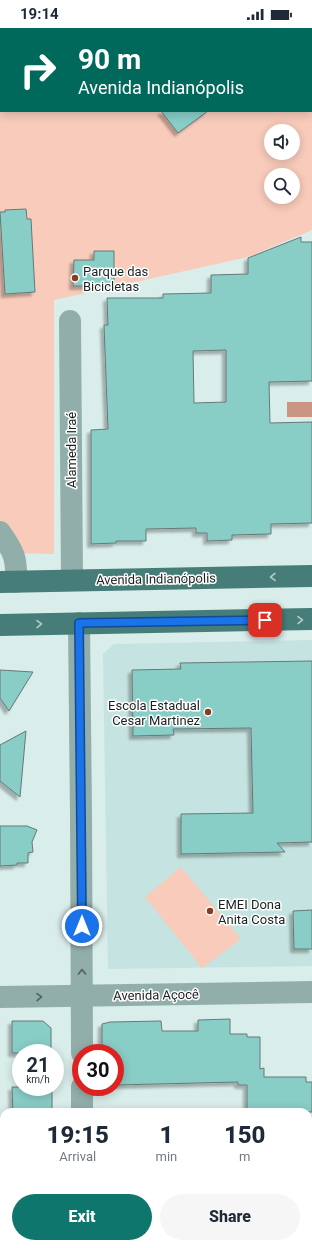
<!DOCTYPE html>
<meta charset="utf-8">
<style>
body{margin:0;font-family:Roboto,sans-serif;background:#f6f6f7;color:#1f2937;height:100vh;display:flex;flex-direction:column;font-size:15px;white-space:nowrap}
*{box-sizing:border-box;margin:0}
p{font-size:13px;color:#747a83}
.icon{flex:none;width:22px;height:22px;fill:none;stroke:currentColor;stroke-width:2;stroke-linecap:round;stroke-linejoin:round}
.map{position:relative;flex:1;overflow:hidden}
.sheet{position:absolute;left:0px;top:1080px;width:312px;height:140px;display:flex;flex-direction:column;background:#fff;border-radius:12px 12px 0 0;box-shadow:0 2px 10px #0003}
.sheet>*{flex:none}
.top-card{position:absolute;left:0px;top:0px;width:312px;height:84px;box-shadow:0 2px 10px #0003;background:#00695c;color:#fff;overflow:hidden}
.tools{position:absolute;left:264px;top:96px;display:grid;gap:8px}
.tools a{display:grid;place-items:center;width:36px;height:36px;border-radius:50%;background:#fff;box-shadow:0 2px 10px #0003;font-size:20px}
.speed{position:absolute;left:12px;top:1016px;display:flex;gap:8px;font-size:20px;font-weight:700;text-align:center}
.speed>*{display:grid;place-content:center;width:52px;height:52px;border-radius:50%;background:#fff;box-shadow:0 2px 10px #0003;line-height:1}
.speed small{font-size:10px;font-weight:400}
.speed .limit{border:6px solid #d22;background:#fff;color:#111}
.pin{position:absolute;display:grid;place-items:center;width:34px;height:34px;color:#fff;margin:-17px;border-radius:8px;box-shadow:0 2px 6px #0006}
.me{position:absolute;width:44px;margin:-22px;rotate:0deg;stroke-linejoin:round;filter:drop-shadow(0 0 3px #0008)}
.turn{display:flex;align-items:center;gap:14px;height:84px;padding:0 12px;font-size:18px}
.turn .icon{width:52px;height:52px;stroke-width:2.5}
.turn b{display:block;font-size:28px;line-height:34px}
.eta{display:flex;justify-content:space-evenly;align-items:center;height:68px;text-align:center}
.eta b{font-size:24px;font-weight:800;line-height:28px}
.button{display:flex;gap:8px;margin-top:auto;padding:8px 12px}
.button a{flex:1;height:46px;border-radius:24px;background:#0f766e;color:#fff;font-size:16px;font-weight:800;line-height:46px;text-align:center}
.button a+a{background:#f6f6f7;color:#1f2937}
.status{display:flex;justify-content:space-between;align-items:center;height:28px;padding:0 20px;background:#fff;direction:ltr}
.status svg{height:11px;fill:currentColor}
.map>svg:first-child{display:block}
.built{fill:#c5e3e0}
.green{fill:#f8cbbb;fill-rule:evenodd}
.water{fill:#ca9582}
.building{fill:#89cdc7;stroke:#677977;fill-rule:evenodd;filter:url(#shadow)}
.lines{fill:none;stroke-linecap:round;stroke-linejoin:round}
.minor{stroke:#92aeab;stroke-width:22}
.major{stroke:#467d78;stroke-width:22}
.oneway{stroke:#b5cbc9}
.oneway2{stroke:#50615f}
.route-casing{stroke:#114b97;stroke-width:10}
.route{stroke:#1a73e8;stroke-width:7}
.poi-dot{fill:#863d22;stroke:#fff;stroke-width:1.5}
.labels{text-anchor:middle;dominant-baseline:central;stroke-width:3;stroke-linejoin:round;paint-order:stroke}
.poi-label{font-size:13px;fill:#1a2221;stroke:#fff;text-anchor:start}
.street-label{font-size:13px;fill:#1a2221;stroke:#fff}
</style>
<div class="status"><b>19:14</b><svg viewBox="0 0 49 12"><path d="M0 12V9h3v3zM5 12V6h3v6zM10 12V3h3v9zM15 12V0h3v12zM26 1h20v11H26zM47 4h2v5h-2z"/></svg></div>
<div class="map">
<svg width="312" height="1220" viewBox="0 0 312 1220">
<defs>
<filter id="shadow"><feDropShadow dx="-3.5" dy="3.5" stdDeviation="1" flood-color="#0004"/></filter>
</defs>
<rect width="100%" height="100%" fill="#d9edeb"/>
<path class="built" d="M312,612v326l-204,3 -5,-315 11,-10z"/>
<g class="green">
<path d="M0,0h312v202l-64,27 -194,43v254l-54,-1zM1,1h310v82h-310zM271,103h22v22h-22zM271,147h22v22h-22z"/>
<path d="M181,839l60,72 -39,29 -57,-71z"/>
</g>
<rect class="water" x="287" y="374" width="25" height="15"/>
<g class="building">
<path d="M161,83h47l-30,22z"/>
<path d="M26,181l1,10h4l4,73 -30,2 -5,-82h5v-2z"/>
<path d="M301,209v5h11v139l-43,1 1,41 42,-1v101l-41,1v10l-39,1v5l-25,1v-8h-11v-5l-50,1v12h-30v2l-25,1v-114l17,-1 -4,-104h4l-1,-27h56v-4l48,-1v-18l37,-1v-16zM226,322v52l-32,1 -1,-52z"/>
<path d="M94,223h20v35h-41l1,-26h20z"/>
<path d="M312,633v181l-35,1 8,9 -104,2v-40l72,-1 -2,-85 -78,1 1,6 -41,1 -1,-66 49,-1 -1,-6z"/>
<path d="M0,642l33,2 -24,39 -9,-13z"/>
<path d="M26,703l-6,66 -20,-16v-36z"/>
<path d="M0,798h27l10,4 -5,12 1,10 -5,1v10h-11v2l-17,1z"/>
<path d="M312,882v39h-18l-1,-38z"/>
<path d="M230,991v15h17v3h13v32l4,-1v9h42v5h6v30h-65v-27h-9v-3l-123,3v-32h-13v-29l8,-2 51,-1 1,10h36v-11z"/>
<path d="M12,993h31l8,7v25h-39z"/>
<path d="M12,1059h40v25h-39z"/>
</g>
<g class="lines">
<g class="minor">
<path d="M65,0v1"/>
<path d="M264,0l1,1"/>
<path d="M311,34h1"/>
<path d="M70,293l2,259"/>
<path d="M0,504c14,20 17,26 16,50"/>
<path d="M79,595l2,193 1,237"/>
<path d="M0,969l312,-5"/>
<path d="M82,1059v25"/>
<path d="M83,1216v4"/>
</g>
<g class="major">
<path d="M0,554l312,-6"/>
<path d="M0,597l312,-6"/>
</g>
</g>
<defs><path id="oneway-chevron" d="M-2-3.5L2.5 0L-2 3.5" fill="none" stroke-width="1.6" stroke-linecap="round" stroke-linejoin="round"/></defs>
<g class="oneway">
<use href="#oneway-chevron" transform="translate(273 549) rotate(179)"/>
<use href="#oneway-chevron" transform="translate(300 592) rotate(-1)"/>
<use href="#oneway-chevron" transform="translate(39 596) rotate(-1)"/>
</g>
<g class="oneway2">
<use href="#oneway-chevron" transform="translate(82 944) rotate(-90)"/>
<use href="#oneway-chevron" transform="translate(39 969) rotate(-1)"/>
</g>
<g class="lines">
<defs>
<path id="route" d="M82,898l-3,-303 186,-3"/>
</defs>
<use href="#route" class="route-casing"/>
<use href="#route" class="route"/>
</g>
<g class="poi-dot">
<circle cx="75" cy="250" r="4"/>
<circle cx="208" cy="684" r="4"/>
<circle cx="210" cy="883" r="4"/>
</g>
<g class="labels">
<g class="poi-label">
<text x="83" y="243">Parque das<tspan x="83" dy="15">Bicicletas</tspan></text>
<text x="200" y="677" text-anchor="end">Escola Estadual<tspan x="200" dy="15">Cesar Martinez</tspan></text>
<text x="218" y="876">EMEI Dona<tspan x="218" dy="15">Anita Costa</tspan></text>
</g>
<g class="street-label">
<text transform="translate(71 422) rotate(-90)">Alameda Iraé</text>
<text transform="translate(156 551) rotate(-1)">Avenida Indianópolis</text>
<text transform="translate(156 967) rotate(-1)">Avenida Açocê</text>
</g>
</g>
</svg>
<div class="tools">
<a><svg class="icon" aria-label="sound" viewBox="0 0 24 24"><path d="M4 9h4l5-4v14l-5-4H4zM17 9q2 3 0 6"/></svg></a>
<a><svg class="icon" aria-label="search" viewBox="0 0 24 24"><circle cx="10" cy="10" r="6"/><path d="M15 15l6 6"/></svg></a>
</div>
<div class="speed"><div>21<small>km/h</small></div><div class="limit">30</div></div>
<div class="pin" style="left:265px;top:592px;background:#d93025"><svg class="icon" aria-label="arrive" viewBox="0 0 24 24"><path d="M6 21V4h12l-3 4 3 4H6"/></svg></div>
<svg class="me" style="left:82px;top:898px" viewBox="-20 -20 40 40"><circle r="17" fill="#1a73e8" stroke="#fff" stroke-width="3"/><path d="M0-11L8 9 0 5-8 9z" fill="#fff"/></svg>
<div class="top-card">
<div class="turn"><svg class="icon" aria-label="right" viewBox="0 0 24 24"><path d="M7 20v-9h11M14 6l5 5-5 5"/></svg><div><b>90 m</b>Avenida Indianópolis</div></div>
</div>
<section class="sheet">
<div class="eta">
<div><b>19:15</b><p>Arrival</p></div>
<div><b>1</b><p>min</p></div>
<div><b>150</b><p>m</p></div>
</div>
<div class="button"><a>Exit</a><a>Share</a></div>
</section>
</div>
